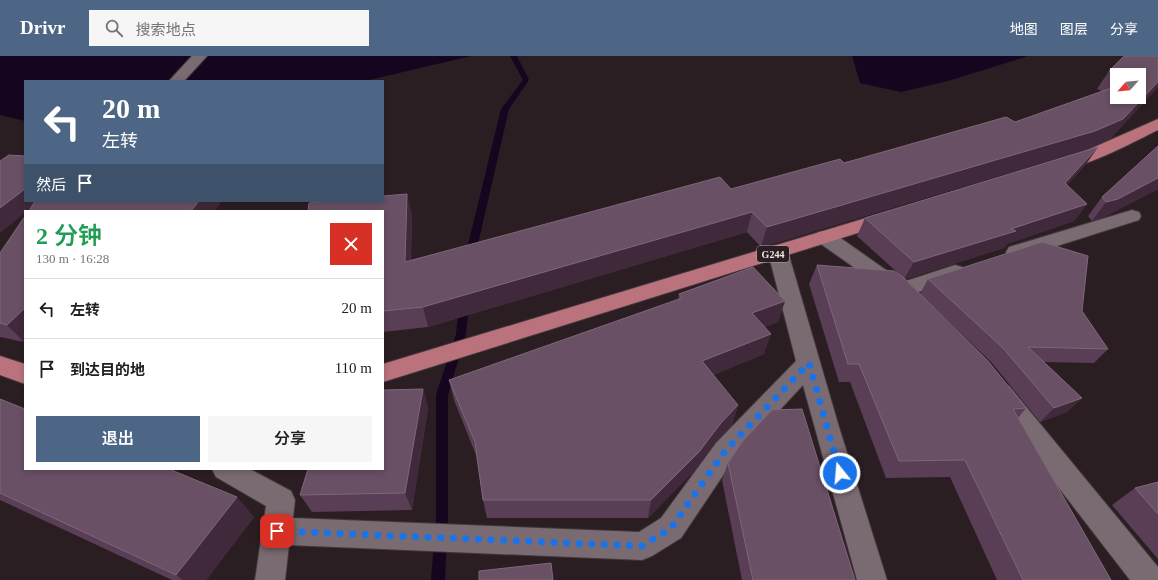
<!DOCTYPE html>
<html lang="zh">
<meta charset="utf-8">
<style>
body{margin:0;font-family:"Times New Roman","Noto Sans SC",serif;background:#f6f6f6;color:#202124;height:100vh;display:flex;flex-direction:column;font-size:15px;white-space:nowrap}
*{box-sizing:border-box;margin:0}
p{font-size:13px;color:#757577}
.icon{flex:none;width:22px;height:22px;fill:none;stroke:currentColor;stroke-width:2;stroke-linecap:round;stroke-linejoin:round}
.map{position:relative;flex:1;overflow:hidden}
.sheet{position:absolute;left:24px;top:154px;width:360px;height:260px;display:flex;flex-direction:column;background:#fff;border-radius:0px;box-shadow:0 2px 6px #0003}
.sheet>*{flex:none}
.banner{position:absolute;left:24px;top:24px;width:360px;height:122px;border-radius:0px;box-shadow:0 2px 6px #0003;background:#4e6685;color:#fff;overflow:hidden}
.needle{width:26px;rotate:243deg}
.buttons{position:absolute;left:1110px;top:12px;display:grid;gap:8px}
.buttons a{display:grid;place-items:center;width:36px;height:36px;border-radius:0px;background:#fff;box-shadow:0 2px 6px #0003;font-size:20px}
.pin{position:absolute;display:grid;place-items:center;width:34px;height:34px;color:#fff;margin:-17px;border-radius:8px;box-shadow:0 2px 6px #0006}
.me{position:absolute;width:44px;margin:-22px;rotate:343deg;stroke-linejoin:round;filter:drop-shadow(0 0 3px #0008)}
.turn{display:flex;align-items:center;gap:14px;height:84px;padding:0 12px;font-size:18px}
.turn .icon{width:52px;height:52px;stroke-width:2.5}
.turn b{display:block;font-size:28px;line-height:34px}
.then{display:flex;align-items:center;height:38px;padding:0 12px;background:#0003;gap:8px;font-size:15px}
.round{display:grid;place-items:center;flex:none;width:42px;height:42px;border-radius:0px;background:#f6f6f6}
.head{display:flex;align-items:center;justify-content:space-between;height:68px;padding:0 12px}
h1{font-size:24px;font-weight:600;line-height:30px;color:#1e9e55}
.primary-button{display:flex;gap:8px;margin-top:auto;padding:8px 12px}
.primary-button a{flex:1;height:46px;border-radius:0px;background:#4e6685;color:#fff;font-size:16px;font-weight:600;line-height:46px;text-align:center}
.primary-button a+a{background:#f6f6f6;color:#202124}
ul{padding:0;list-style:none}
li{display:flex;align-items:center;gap:12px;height:60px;padding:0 12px;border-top:1px solid #e0e0e0}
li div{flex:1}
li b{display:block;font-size:15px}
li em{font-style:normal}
header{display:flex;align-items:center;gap:24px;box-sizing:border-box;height:56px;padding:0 20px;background:#4e6685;color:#fff}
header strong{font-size:19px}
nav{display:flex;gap:22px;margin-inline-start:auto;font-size:14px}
.search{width:280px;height:36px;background:#f6f6f6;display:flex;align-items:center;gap:10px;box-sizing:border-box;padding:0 14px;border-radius:0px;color:#757577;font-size:15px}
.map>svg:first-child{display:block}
.water{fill:#16051f}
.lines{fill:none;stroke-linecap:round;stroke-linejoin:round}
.stream{fill:#16051f;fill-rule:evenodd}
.tertiary-casing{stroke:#42393c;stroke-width:2}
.secondary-casing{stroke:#42393c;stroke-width:2}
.trunk-casing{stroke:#42393c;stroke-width:2}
.tertiary{fill:#796b71;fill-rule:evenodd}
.secondary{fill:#796b71;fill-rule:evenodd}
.trunk{fill:#ba727d;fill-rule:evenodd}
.wall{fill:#593e55;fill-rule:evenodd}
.shaded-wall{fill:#40293a}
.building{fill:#695065;stroke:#7e6779}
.route{stroke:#1a73e8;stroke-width:7;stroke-dasharray:0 12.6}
.labels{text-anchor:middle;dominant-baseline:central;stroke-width:4;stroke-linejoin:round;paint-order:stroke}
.shield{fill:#2a1e23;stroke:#b2a9ad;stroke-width:1}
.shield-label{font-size:10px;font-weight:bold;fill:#ede5e8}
</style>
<header>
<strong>Drivr</strong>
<div class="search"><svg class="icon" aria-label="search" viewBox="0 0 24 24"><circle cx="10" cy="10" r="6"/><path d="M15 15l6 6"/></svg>搜索地点</div>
<nav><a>地图</a><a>图层</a><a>分享</a></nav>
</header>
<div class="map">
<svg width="1158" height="524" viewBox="0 0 1158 524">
<rect width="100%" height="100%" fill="#2a1e23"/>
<g class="water">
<path d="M0,0h471l-106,25h-340v40l-25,-6z"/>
<path d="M852,0h176l-80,25 -47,11 -41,-9z"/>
</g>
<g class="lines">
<g class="stream">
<path d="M510,0h7l12,24 -20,29 -34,148 -5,3 -5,-3 36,-148 22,-29z"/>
<path d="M464,244l5,4 -3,30 -18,61v122l-3,63h-14l5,-63v-122l20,-61 3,-30z"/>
</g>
<defs>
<g id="tertiary">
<path d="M1132,154l7,2 2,4 -2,4 -123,39 -7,-2 -3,-5 3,-5z"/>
<path d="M825,175l7,1 71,50 52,-17 7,2 3,5 -3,5 -61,21 -12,-6 -71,-50 -3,-5 3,-5z"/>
<path d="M778,189l7,2 3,5 51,175 48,153h-30l-54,-195 -69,74 -53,79 -29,18 -10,4 -353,-15 -4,35h-30l11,-74 -50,-29 -4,-8h38l41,22 4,9 -2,18 346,14 22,-14 55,-75 80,-82 -28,-109 3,-5z"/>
<path d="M1000,327l9,3 149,181v13h-28l-139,-180 -3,-7 3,-7z"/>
</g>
<path id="secondary" d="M192,0h15l-23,25h-15z"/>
<g id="trunk">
<path d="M1158,63v11c-21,10 -78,42 -99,37l-3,-4 3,-4 24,-7z"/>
<path d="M889,155l7,2 2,4 -2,4 -513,161v-18z"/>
<path d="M0,300l25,8v20l-25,-9z"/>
</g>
</defs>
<use href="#tertiary" class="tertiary-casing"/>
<use href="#secondary" class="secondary-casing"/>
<use href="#trunk" class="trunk-casing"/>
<use href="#tertiary" class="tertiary"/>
<use href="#secondary" class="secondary"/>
<use href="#trunk" class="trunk"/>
</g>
<g class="wall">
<path d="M1158,0v31l-48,52 -28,12 -321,96 -14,-15 -319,95 -45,5v-121l29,3 -1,46 320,-71 284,-67 87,-31 -5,-2 12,-18zM1117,19h22l-22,22z"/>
<path d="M1158,90v43l-54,28 -12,4 -4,-5 14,-19z"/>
<path d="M1098,91l-12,17 -19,21 20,19 -13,17 -67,23 -3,4 -99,31 121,129 -8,10 93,162h-114l-47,-103 -64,1 -36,-96h-11l-30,-98 8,-19 82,9 -42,-38 8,-18z"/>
<path d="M0,197l24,89 -24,-5z"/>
<path d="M928,223l154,32 26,38 -14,14 -50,-1 38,36 -15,14 -27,10 -48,-59 -72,-69z"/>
<path d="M679,238l106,7 -7,21 -13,5 -1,27 -51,21 25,30 -6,20 -17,17 -21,29 -46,47h-161l-4,-18 -7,-45 -22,-55 -5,-20 229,-80z"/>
<path d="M423,333l5,19 -16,102 -100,2 -12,-17z"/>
<path d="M0,343l254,118 -48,63h-34l-172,-80z"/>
<path d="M728,407l127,117h-113l-20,-100z"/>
<path d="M1158,426v77l-46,-54 23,-17z"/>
</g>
<g class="shaded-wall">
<path d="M1158,26v5l-48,52 -28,12 -321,96 6,-20z"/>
<path d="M1098,91l-12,17 -33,37 12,-18z"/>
<path d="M1158,122v11l-54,28 -12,4 14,-19z"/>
<path d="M25,133v12h15l-13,10h-2v2l-25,20v-25z"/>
<path d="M407,138l5,20 -2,68 -5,-20z"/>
<path d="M199,145h23l-7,10h-24z"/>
<path d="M1087,148l-13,17 -67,23 -3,4 -100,31 10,-17z"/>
<path d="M752,156l-5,20 -319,95 -5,-20z"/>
<path d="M785,245l-7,21 -32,12 6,-21z"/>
<path d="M25,252v33l-1,1 -17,-17z"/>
<path d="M771,278l-7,20 -67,28 5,-21z"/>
<path d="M423,333l5,19 -16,102 -7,-17z"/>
<path d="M1082,342l-15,14 -27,10 14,-14z"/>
<path d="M738,349l-6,20 -17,17 -21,29 -46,47 3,-18 70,-77z"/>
<path d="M237,441l17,20 -48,63h-23l-7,-5z"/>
</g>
<g class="building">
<path d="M1124,0h34v26l-35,37 -28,12 -328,96 -15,-15 -329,95 -40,4v-100h-75l1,-8 19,-2h55v-5l24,-2 -2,68 315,-85 11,12 109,-30 4,4 162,-46 9,5 102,-36v11h22v-22h-17l-13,-4z"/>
<path d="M1158,90v32l-40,21 -12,3 -4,-5z"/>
<path d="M1098,91l-33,36 22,21 -76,25 5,2 -102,31 -49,-44z"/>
<path d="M9,99l16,1v33l-25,19v-47z"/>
<path d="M35,145h164l-8,10h-162z"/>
<path d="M25,160v92l-18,17 -7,-2v-70z"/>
<path d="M1042,186l46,14 -6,55 26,38 -80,-2 54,51 -28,10 -51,-60 -75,-69z"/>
<path d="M817,209l77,6 9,6 85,84 38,47 -13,1 98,171h-88l-58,-120 -66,1 -40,-97h-11z"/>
<path d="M753,211l32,34 -33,12 19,21 -69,27 36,44 -17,18 -22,29 -48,48h-168l-8,-58 -26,-62 233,-82 -3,-4z"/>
<path d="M423,333l-18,104 -105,2 8,-26h75v-79z"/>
<path d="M0,343l25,10v60h144l68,28 -61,78 -176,-82z"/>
<path d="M802,353l53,171h-102l-25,-117 14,-21 30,-32z"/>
<path d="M1158,426v32l-23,-26z"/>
<path d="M551,507l2,17h-74v-9z"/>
</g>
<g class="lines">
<path class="route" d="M277,475l365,15 29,-18 54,-77 84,-88 31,110"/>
</g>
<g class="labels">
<rect class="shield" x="757" y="190" width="32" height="16" rx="3"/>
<g class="shield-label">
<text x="773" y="198">G244</text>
</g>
</g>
</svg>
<div class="buttons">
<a><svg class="needle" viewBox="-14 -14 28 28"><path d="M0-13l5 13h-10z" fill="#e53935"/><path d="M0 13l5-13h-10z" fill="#757577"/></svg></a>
</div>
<div class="pin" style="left:277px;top:475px;background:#d93025"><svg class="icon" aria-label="arrive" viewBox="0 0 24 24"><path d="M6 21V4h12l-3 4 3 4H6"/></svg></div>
<svg class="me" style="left:840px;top:417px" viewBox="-20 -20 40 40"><circle r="17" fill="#1a73e8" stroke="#fff" stroke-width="3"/><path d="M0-11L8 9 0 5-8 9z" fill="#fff"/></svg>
<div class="banner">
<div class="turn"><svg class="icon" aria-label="left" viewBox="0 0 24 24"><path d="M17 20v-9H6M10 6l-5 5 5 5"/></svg><div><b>20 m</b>左转</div></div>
<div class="then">然后<svg class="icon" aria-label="arrive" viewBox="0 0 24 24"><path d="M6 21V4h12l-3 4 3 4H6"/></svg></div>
</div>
<section class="sheet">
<div class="head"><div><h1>2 分钟</h1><p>130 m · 16:28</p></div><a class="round" style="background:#d93025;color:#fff"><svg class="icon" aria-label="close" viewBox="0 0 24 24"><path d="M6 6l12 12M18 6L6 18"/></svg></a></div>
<ul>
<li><svg class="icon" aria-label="left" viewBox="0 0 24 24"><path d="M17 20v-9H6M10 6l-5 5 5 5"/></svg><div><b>左转</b></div><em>20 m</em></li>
<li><svg class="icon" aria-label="arrive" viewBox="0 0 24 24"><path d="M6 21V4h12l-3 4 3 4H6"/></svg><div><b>到达目的地</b></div><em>110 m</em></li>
</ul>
<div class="primary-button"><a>退出</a><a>分享</a></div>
</section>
</div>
